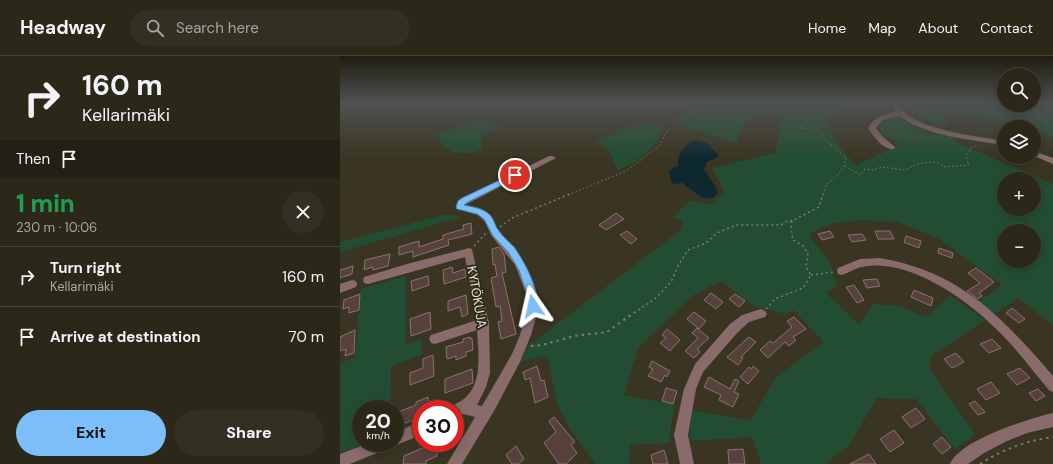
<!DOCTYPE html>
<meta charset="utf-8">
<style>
body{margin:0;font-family:"DM Sans",sans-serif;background:#333023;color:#f1f3f6;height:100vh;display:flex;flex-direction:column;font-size:15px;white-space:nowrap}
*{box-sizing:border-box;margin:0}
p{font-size:13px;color:#a6a6a2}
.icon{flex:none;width:22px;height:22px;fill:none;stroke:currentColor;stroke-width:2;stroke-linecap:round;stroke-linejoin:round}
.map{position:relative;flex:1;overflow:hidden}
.sheet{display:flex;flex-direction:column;background:#2b281a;width:340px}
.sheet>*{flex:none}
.guide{background:#2b281a;color:#f1f3f6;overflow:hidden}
.controls{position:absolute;left:657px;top:12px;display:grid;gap:8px}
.controls a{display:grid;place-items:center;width:44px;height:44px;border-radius:50%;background:#2b281a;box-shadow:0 2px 10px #0003,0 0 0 1px #474439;font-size:20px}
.speed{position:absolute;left:12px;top:344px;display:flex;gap:8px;font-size:20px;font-weight:700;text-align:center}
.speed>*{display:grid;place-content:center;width:52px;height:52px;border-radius:50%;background:#2b281a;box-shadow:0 2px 10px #0003,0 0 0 1px #474439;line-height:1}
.speed small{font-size:10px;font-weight:400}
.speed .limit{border:6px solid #d22;background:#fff;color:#111}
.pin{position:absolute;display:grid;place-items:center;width:34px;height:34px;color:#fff;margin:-17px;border:2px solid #fff;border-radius:50%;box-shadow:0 1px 4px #0007}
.me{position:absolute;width:44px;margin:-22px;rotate:349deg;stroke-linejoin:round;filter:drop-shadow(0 0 3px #0008)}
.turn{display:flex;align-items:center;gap:14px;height:84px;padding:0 16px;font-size:18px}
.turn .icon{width:52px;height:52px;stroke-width:2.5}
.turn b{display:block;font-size:28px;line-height:34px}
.then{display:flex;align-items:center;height:38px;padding:0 16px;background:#0003;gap:8px;font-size:15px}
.round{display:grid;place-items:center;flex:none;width:42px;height:42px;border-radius:21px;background:#333023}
.summary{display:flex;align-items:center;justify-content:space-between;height:68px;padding:0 16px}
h1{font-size:24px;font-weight:800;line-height:30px;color:#1e9e55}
.cta{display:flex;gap:8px;margin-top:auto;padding:8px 16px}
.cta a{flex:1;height:46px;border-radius:24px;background:#7bbef9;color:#111;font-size:16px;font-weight:800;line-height:46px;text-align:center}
.cta a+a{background:#333023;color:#f1f3f6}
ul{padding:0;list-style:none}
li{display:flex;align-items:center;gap:12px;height:60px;padding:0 16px;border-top:1px solid #474439}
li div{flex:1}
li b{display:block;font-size:15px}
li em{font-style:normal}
header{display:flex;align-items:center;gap:24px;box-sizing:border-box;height:56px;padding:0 20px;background:#2b281a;border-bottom:1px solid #474439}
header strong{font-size:19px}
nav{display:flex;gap:22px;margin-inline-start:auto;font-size:14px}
.search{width:280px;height:36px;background:#333023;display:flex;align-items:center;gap:10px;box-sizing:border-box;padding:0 14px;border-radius:22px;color:#a6a6a2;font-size:15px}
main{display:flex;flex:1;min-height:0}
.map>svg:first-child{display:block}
.green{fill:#234d32;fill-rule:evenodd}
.water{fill:#0d292f}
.building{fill:#57413c;stroke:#8c736e}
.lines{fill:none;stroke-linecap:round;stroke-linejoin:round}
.path-far2{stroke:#7e7b6b;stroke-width:1;stroke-dasharray:1.5 2.5;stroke-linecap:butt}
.path-far1{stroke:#7e7b6b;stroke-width:1.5;stroke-dasharray:2 3;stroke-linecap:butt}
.path{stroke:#7e7b6b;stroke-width:2;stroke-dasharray:2.5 4;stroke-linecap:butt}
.minor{fill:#8a6b6c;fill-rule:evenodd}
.route{fill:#7bbef9;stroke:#507ca2}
.labels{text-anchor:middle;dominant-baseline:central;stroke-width:4;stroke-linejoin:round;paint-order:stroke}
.street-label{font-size:13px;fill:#e6e4d8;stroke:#2f2b18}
</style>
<header>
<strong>Headway</strong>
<div class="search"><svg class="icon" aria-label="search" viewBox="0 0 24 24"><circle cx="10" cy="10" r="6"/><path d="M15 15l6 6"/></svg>Search here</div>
<nav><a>Home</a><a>Map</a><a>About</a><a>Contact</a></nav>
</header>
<main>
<section class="sheet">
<div class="guide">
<div class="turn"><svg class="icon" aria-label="right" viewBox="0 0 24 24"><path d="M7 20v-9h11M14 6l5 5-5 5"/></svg><div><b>160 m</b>Kellarimäki</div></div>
<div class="then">Then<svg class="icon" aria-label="arrive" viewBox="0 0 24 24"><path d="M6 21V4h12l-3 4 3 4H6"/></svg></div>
</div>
<div class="summary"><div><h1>1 min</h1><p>230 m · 10:06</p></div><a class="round"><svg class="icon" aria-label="close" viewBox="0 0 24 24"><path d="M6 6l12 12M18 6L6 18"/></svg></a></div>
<ul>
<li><svg class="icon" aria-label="right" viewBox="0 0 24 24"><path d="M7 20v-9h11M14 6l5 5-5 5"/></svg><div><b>Turn right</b><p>Kellarimäki</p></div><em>160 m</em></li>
<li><svg class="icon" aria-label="arrive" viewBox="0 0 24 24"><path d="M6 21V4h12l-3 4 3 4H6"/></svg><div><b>Arrive at destination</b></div><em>70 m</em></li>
</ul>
<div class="cta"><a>Exit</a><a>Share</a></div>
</section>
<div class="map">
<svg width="713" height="408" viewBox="0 0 713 408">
<rect width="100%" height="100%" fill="#393522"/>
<g class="green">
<path d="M377,46h136l-26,18c6,20 14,31 29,45l33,-15 10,-7 -17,-9 -3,-7 2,-4 14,-5 8,2 15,9 11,4 27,4 -1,5 98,42v141l-35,-27 -24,16 -16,-12 24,-17 -64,-47 -41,-16 -34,-2 -30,3 -25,11 22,29 7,23 -11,7 33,32 14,-21 27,2 26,11 24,-21 35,24 -55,37v13l45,64 -20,15 -39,-50 -39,-1 -28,47 -24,19h-64l-9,-27 -63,4 3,-31 58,11 26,-44 48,-35 -31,-32 -8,4 -33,-9 -31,-24 -29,15 -54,52 -14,47 51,10 -4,18 -1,20 -40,2 -1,19h-34l-28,-40 -10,-21 -10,-48 -27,7 10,-19h2l149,-113 2,-8 -6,-4h-5l18,-17 21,3 13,-13 -12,-23 63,-15 7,-37 -21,-1 -18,9 -7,19 -58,-18 -2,-6 26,-13zM664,123h30v30h-30zM664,175h30v30h-30z"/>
<path d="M567,46h97v3h30v-3h19v36l-18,-9 -1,1v-3h-21v-5l-68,-11 1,16c-14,-4 -34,-11 -39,-25z"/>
<path d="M141,62l3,3 16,6 -18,10 -1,12c-10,6 -28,6 -37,-3 -3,-2 -5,-7 -7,-11z"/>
<path d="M307,66l12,4 5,-1c-6,22 -25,39 -47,45l-8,-20 -14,-9 30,-14h11z"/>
<path d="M103,159h11l7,2 -121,35v-10z"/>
<path d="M66,220v68l16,-5v15l-31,12 -1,43h-29v34h5l-26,10v-90l15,-5 6,-69z"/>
</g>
<path class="water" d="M353,84l14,3 11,11v3l-11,5 -3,8 13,19v5l-4,4c-12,1 -11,0 -20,-7 -5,-3 -7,-4 -10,-8l-11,1 -3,-13 9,-5c-1,-10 5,-21 15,-26z"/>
<g class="building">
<path d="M276,157l8,6 -18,11 -7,-5z"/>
<path d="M131,167l1,11 -24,6 1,5 -36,12v-6l-14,4v-8l20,-6v6l24,-8v-4l21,-6 -1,-4z"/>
<path d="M287,175l10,8 -6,5 -11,-9z"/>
<path d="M490,175l4,6 -12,3 -4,-6z"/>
<path d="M535,175h15l4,8h-16z"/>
<path d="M522,178l4,6 -14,2 -4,-7z"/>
<path d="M566,180l15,5 -2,7 -15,-6z"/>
<path d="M159,191l5,7 2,18 -4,1 14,61 -15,5 -3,-17 4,-1 -2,-15 -4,1 -5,-29 6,-2 -2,-12 -2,1 -1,-16z"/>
<path d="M599,192l14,5 -1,5 -14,-5z"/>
<path d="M50,198l-2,12 -15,4v-3l-9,3 1,-10z"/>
<path d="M13,210l-1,8 -12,4v-8z"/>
<path d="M112,211l1,6 12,-4 1,8 -22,7 -1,-14z"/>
<path d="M636,212l18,14 -15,11 3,3 -4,3 -11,-8 13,-8 -12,-10z"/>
<path d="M88,220l1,9 -17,6 -1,-10z"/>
<path d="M537,223l3,7 -13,2 -4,-8z"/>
<path d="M514,229l10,15 -7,3 -11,-16z"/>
<path d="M574,234l19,8 -2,8 -20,-9z"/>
<path d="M371,237l12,9 -7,7 -12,-9z"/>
<path d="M20,238l-1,16 -10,3v-6l-6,2 1,-9z"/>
<path d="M395,238l10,7 -6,6 -10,-8z"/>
<path d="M126,239l2,19 -6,3 -2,-10 -12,4v-10z"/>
<path d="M672,252l13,11 -6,4 -13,-10z"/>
<path d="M90,256l1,17 -20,7 -1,-17z"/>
<path d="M354,256l12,9 -7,8 -12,-10z"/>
<path d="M454,261l12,12 -13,8 3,3 -7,6 -4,-4 -17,16 -8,-8 10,-9 3,2 19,-16 -5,-6z"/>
<path d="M357,272l12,10 -12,11 3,3 -6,6 -9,-7 13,-13 -6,-5z"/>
<path d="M327,273l13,11 -10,11 -10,-8 6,-5 -4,-3z"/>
<path d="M15,274l-1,23 -9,3 1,-7 -6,2v-14z"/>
<path d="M130,281v2l2,-1 1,12 -7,2v4l-10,4v-4l-9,3 -1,-12 17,-5v-3z"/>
<path d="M409,281l7,5 -15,15 2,1 -5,7 -11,-8z"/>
<path d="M652,283l9,9 -12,5 -9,-9z"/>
<path d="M616,297l8,9 -12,6 -8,-9z"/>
<path d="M93,299l1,21 -24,9v-12l13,-5v-9z"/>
<path d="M312,305l18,10 -3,6 -2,-2 -4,7 -13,-6 5,-7 -4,-2z"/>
<path d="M197,310l4,15 3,-1 4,17 -13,6 -5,-25 -5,2 -2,-8z"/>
<path d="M413,310l6,5 -11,13 -8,-7 9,-10 2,2z"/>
<path d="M680,312l10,10 -13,7 -10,-11z"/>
<path d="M132,313l1,14 -28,10v-14z"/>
<path d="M369,321l21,12 5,-10 4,2 -5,11 5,2 -6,13 -14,-7 2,-5 -17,-8z"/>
<path d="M651,326l9,11 -14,7 -9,-11z"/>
<path d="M326,332l11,3 -4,13 -11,-3z"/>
<path d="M698,333l7,7 -9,5 -7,-8z"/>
<path d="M88,341l1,12h-8v3l-4,1 1,5 -20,8v-14l18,-7v-3z"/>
<path d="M635,345l10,11 -7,3 -9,-11z"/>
<path d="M576,352l9,11 -14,9 -9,-11z"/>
<path d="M214,361l21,25 -4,3 6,8 -11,11h-7l-15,-21 12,-11 -7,-11z"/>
<path d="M554,374l10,13 -14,9 -10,-13z"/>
<path d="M602,381l9,10 -9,7 -9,-10z"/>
<path d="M94,387h2l1,13 -11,5v3h-23l1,-8z"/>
<path d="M176,390l8,13 -6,5h-6l-6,-9z"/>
<path d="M403,393l2,15h-16l-1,-14z"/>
<path d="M324,394l4,14h-15l-2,-9z"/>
<path d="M529,398l7,10h-26z"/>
</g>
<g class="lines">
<g class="path-far2">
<path d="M447,46l12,5 11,2"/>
<path d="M691,49l9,13 13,9"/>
<path d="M687,71l3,-2 2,-6 21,-2"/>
<path d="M505,110l15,9 5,-6 8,1 9,-3 23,3 12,-6 13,-2 9,1 5,4 25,-2 -3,-9 6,-9 7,-2"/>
<path d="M228,139l58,-24 33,-25 7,-13 10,-12 24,-14 15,-5"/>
<path d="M483,139l3,-10 10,-8 6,-7 4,-12 -20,-18 -7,-10 -19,-2 8,-8 7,-4 -5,-7h5l11,-7"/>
</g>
<g class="path-far1">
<path d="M160,171l12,-9 58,-24"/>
<path d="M134,190l12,-13"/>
<path d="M471,219l23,-3"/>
<path d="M426,253l9,-10 28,-11 8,-13 -5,-8 2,-14 -5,-7 -10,-6 -2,-12 1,-7 27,-14 4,-13"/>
<path d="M294,257l22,-15 15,-16 8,-18 9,-14 18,-7 11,-10 19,-8h45l6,-4h5"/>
</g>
<g class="path">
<path d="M191,290l11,-1 32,-9 33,-4 28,-20"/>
<path d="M640,408c23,-15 46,-23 73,-27"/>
</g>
<g class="minor">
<path d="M550,46h6c16,29 78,33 108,39v4c-30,-5 -81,-9 -104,-29l-17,4 -7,8 7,9 12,10 -1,2c-11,1 -21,-13 -26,-21 6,-11 16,-14 28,-16z"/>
<path d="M694,95l19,7v6l-19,-8z"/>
<path d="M209,100h3l4,2 -91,47 20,6 7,6 6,13 24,30 16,38 -1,16 -6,21 -11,27 -26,49 -32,53h-15l28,-47 -12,-3 -8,5v-10h-5c4,-6 12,-7 17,-13 16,-16 11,-46 10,-66l-42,14 -4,-1 -2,-4 2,-4 46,-15 -12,-63 -97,27 -4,-1 -1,-3 1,-3 43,-13 62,-16 3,1 17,74 1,50 -4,14 -9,18 5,1 30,-52 8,-19 6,-21 1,-18 -12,-31 -24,-30 -6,-13 -7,-7 -21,-6 -1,-2 2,-6z"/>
<path d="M540,202c81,14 122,59 173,118v16l-4,-2c-18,-21 -35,-45 -56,-64 -29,-29 -88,-69 -131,-59 -7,1 -13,6 -20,8l-4,-1 -1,-3 1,-3 22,-9z"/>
<path d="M12,224l4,1 1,3 -1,3 -16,6v-9z"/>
<path d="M421,253l4,2 2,3 -2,3 -16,5 -11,10 -35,40 -7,17 -8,46 6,29h-14l-6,-29 10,-46 11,-25 35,-40 12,-9z"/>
<path d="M713,357v14l-26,6 -20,8 -23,12 -16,11h-18c10,-24 78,-45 103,-51z"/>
<path d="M81,365v14l-71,29h-10v-10l29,-11h26v-10z"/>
</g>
</g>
<linearGradient id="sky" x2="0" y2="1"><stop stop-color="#1f1d13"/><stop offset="0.45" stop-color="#4e514f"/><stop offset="1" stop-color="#4e514f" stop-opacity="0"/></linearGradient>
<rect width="713" height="103" fill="url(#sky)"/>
<path class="route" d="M175,117l4,2 -1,2 -50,25 -4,3c9,2 19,3 26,10 4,4 5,12 9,16 4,6 10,11 15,16 9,12 29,48 22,63l-3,1 -4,-1 -1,-4v-8l-9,-28 -11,-18 -15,-16 -9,-17 -7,-5 -20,-5 -1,-2 2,-6 4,-3z"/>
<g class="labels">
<g class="street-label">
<text transform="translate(137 241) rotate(80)">KYTÖKUJA</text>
</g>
</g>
</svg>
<div class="controls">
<a><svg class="icon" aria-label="search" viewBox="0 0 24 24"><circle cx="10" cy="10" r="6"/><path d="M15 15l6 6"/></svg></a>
<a><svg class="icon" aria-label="layers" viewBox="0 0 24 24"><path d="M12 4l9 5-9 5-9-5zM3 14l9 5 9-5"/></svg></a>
<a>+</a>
<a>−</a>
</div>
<div class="speed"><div>20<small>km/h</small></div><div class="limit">30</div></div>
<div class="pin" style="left:175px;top:119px;background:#d93025"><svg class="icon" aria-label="arrive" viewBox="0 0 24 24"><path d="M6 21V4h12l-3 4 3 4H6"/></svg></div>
<svg class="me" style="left:193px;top:250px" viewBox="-20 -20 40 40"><path d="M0-17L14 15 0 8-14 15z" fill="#7bbef9" stroke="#fff" stroke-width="4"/></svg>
</div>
</main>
